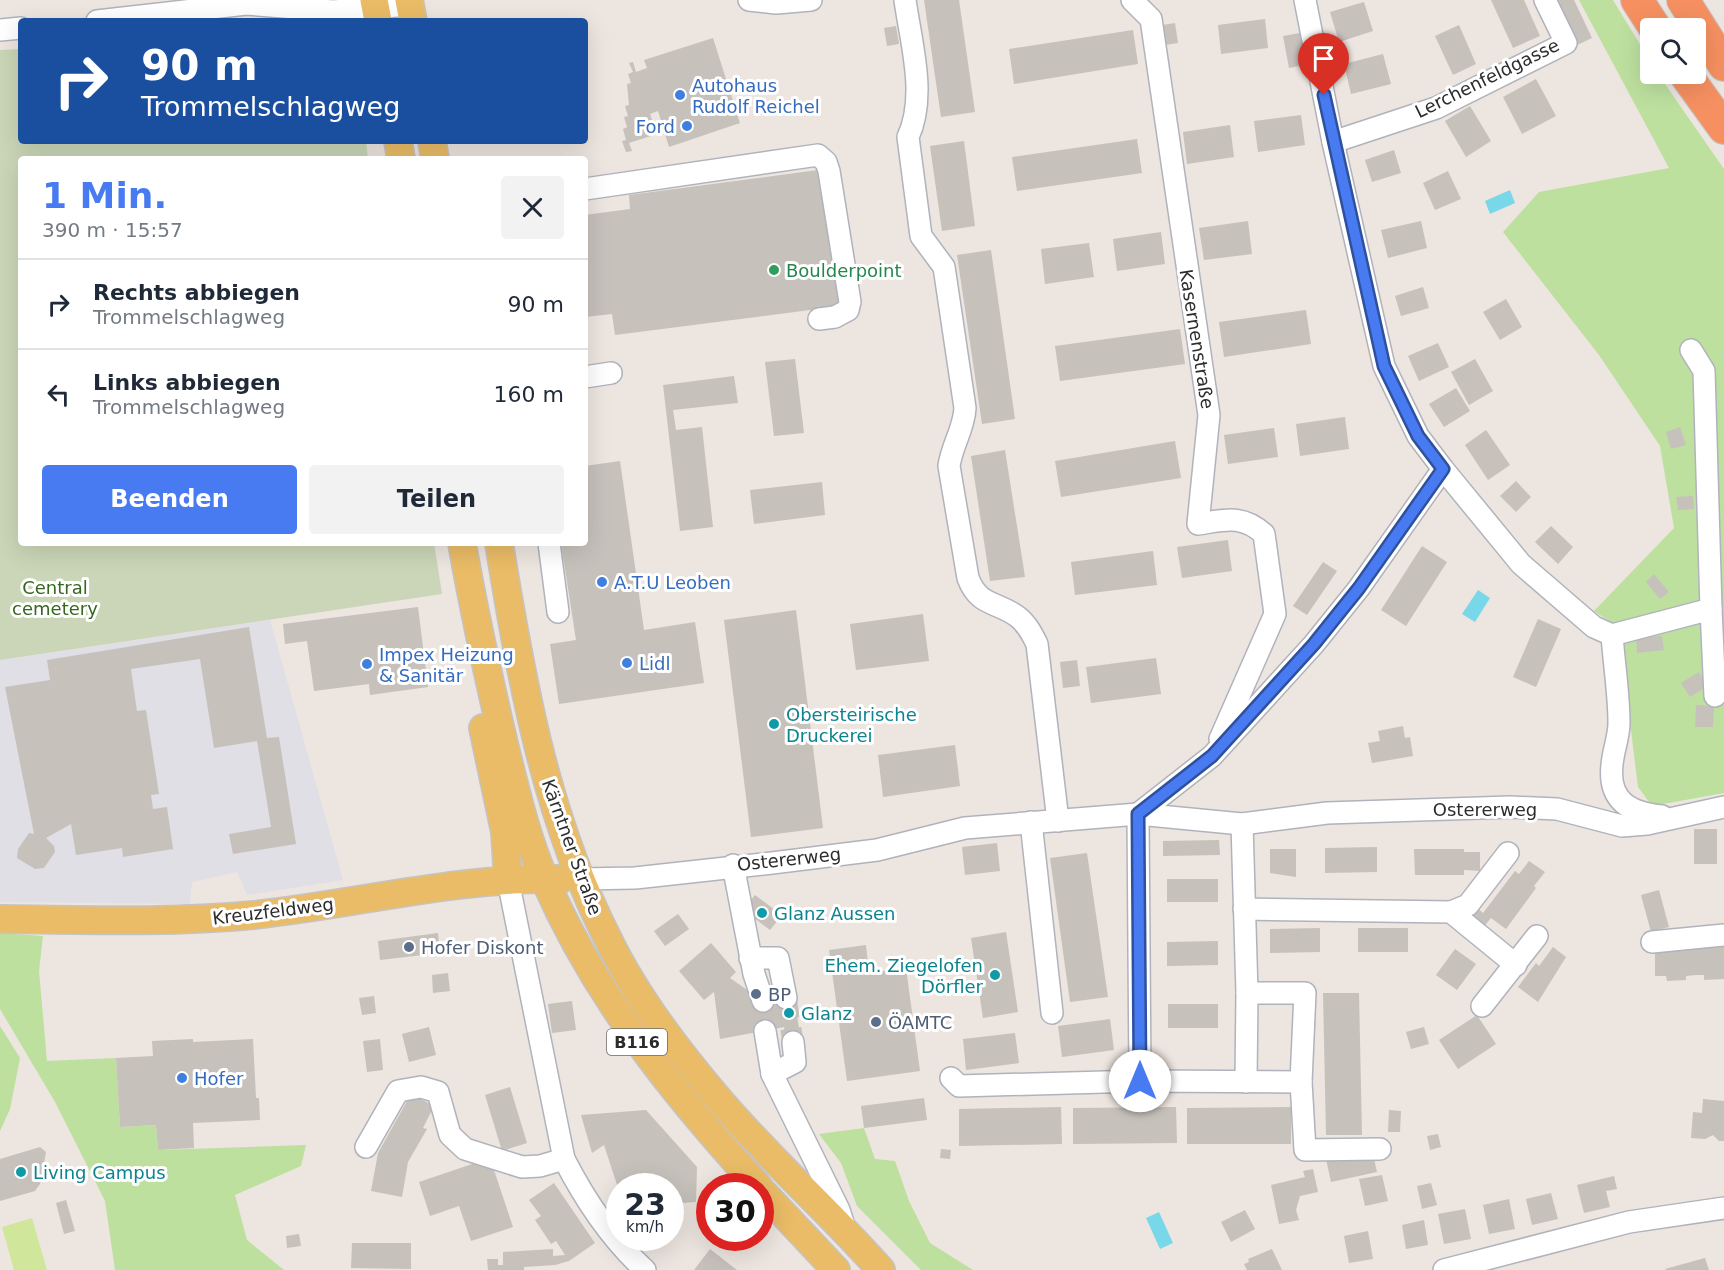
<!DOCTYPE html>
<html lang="de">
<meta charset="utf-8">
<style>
body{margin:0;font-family:"DejaVu Sans",sans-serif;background:#f2f2f3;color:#1f2937;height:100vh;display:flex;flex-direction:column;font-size:22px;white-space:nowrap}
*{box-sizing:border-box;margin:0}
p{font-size:20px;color:#747a83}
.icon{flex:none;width:33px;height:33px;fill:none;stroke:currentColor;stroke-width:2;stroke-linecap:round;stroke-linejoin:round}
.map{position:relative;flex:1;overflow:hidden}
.drawer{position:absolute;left:18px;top:156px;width:570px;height:390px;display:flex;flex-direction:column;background:#fff;border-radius:6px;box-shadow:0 6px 24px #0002}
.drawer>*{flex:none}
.top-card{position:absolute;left:18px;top:18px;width:570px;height:126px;border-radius:6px;box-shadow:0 6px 24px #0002;background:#1a4fa0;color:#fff;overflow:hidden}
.buttons{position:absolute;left:1640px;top:18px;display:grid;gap:12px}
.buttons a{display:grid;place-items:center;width:66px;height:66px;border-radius:6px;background:#fff;box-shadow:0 6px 24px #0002;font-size:30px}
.speed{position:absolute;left:606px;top:1173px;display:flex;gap:12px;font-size:30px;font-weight:700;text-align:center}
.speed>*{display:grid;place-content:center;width:78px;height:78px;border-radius:50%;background:#fff;box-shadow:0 6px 24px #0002;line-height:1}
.speed small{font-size:15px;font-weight:400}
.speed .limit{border:9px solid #d22;background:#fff;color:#111}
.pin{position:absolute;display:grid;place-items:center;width:51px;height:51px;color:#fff;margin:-62px -26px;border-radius:50% 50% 50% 0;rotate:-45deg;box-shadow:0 0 6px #0007}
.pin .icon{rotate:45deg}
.me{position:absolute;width:66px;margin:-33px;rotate:0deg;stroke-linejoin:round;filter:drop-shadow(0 0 4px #0008)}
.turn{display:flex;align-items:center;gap:21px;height:126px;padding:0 24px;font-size:27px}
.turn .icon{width:78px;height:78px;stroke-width:2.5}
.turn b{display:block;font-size:42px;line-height:51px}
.round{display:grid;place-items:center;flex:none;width:63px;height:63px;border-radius:6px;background:#f2f2f3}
.overview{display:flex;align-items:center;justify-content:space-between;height:102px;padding:0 24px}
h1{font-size:36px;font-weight:600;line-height:45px;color:#487bf1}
.button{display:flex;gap:12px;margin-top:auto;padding:12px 24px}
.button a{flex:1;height:69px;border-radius:6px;background:#487bf1;color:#fff;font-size:24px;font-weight:600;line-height:69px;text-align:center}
.button a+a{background:#f2f2f3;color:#1f2937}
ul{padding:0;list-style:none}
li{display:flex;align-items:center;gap:18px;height:90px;padding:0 24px;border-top:2px solid #e0e1e3}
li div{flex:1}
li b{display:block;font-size:22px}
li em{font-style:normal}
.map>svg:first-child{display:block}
.industrial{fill:#e0dfe6}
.green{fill:#bde09f}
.cemetery{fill:#cad6b7}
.pitch{fill:#d0e79b}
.water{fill:#78d8e9}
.building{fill:#c6c1bb}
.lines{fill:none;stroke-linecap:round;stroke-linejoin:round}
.minor-tunnel{stroke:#c6c0bb;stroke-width:21;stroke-dasharray:21 10;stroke-linecap:butt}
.minor-casing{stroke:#b0b3bc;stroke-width:24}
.major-casing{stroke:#c4c4c4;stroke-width:30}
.highway-casing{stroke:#c4c4c4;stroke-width:34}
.minor{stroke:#fff;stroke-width:21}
.major{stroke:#eabc67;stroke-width:27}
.highway{stroke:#f69061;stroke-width:32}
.route-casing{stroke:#2f509d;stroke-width:15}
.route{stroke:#487bf1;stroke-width:10}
.shop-dot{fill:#3f7fe0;stroke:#fff;stroke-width:2}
.leisure-dot{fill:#2e9e5b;stroke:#fff;stroke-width:2}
.culture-dot{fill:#0f9aa8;stroke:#fff;stroke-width:2}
.service-dot{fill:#5c6f8a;stroke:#fff;stroke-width:2}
.labels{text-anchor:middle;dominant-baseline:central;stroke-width:6;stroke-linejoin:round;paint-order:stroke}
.shield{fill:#fff;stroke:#6b6b6b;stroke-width:1.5}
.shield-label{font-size:16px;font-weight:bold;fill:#2c2c2c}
.street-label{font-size:18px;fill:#2c2c2c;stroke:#fff}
.shop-label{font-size:18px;fill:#366cbe;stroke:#fff;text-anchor:start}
.leisure-label{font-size:18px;fill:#27864d;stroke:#fff;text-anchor:start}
.park-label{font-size:18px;fill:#36671f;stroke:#fff}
.culture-label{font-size:18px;fill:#0d838f;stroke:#fff;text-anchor:start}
.service-label{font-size:18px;fill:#4e5e75;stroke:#fff;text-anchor:start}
</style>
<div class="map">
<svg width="1724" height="1270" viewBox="0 0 1724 1270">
<rect width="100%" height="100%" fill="#ede5df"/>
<path class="industrial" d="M270,620l73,260 -96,15 -10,-23 -45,10 -2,22 -190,-2v-242z"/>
<g class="green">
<path d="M1579,0h34l37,61v13h8l66,95v624l-72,13 -14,-19 -17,-137 -9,-27 -18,-12 80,-83 -14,-82 -61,-91 -96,-123 36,-40 130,-24z"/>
<path d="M0,933l43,3 -4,35 8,90 69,-3 4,69 36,-2 2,25 148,-5 -5,21 -66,29 12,45 37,30h-169l-10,-69 -50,-99 -55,-93z"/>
<path d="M0,1026l20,32 -10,51 -10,22z"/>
<path d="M864,1128l11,31 20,2 14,40 21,42 43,27h-52l-64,-64 -16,-43 -22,-29z"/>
</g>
<path class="cemetery" d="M21,49v92h345l2,18h-347v384h413l8,51 -442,66v-610z"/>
<path class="pitch" d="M32,1218l15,52h-33l-12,-43z"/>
<g class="water">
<path d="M1510,190l5,13 -25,11 -5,-13z"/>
<path d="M1478,590l12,8 -15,24 -13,-8z"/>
<path d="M1159,1212l14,31 -13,6 -14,-31z"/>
</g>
<g class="building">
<path d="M924,0h35l16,112 -34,5z"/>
<path d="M1491,0h33l16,36 -27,12z"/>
<path d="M1556,0h18l18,38 -15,7z"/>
<path d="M1364,2l9,29 -34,11 -9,-30z"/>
<path d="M1265,19l3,29 -47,6 -3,-29z"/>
<path d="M1175,23l3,20 -13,2 -3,-20z"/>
<path d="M1459,25l17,39 -23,11 -18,-39z"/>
<path d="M896,26l3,18 -12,2 -3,-18z"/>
<path d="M1133,30l5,34 -124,20 -5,-35z"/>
<path d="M1300,33l5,32 -16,3 -6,-32z"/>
<path d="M713,38l27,85 -71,24 -11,-36 -8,3 7,20 -28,9 3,8 -6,1 -4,-11 4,-1 -3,-11 4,-2 -3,-10 4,-1 -3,-10 4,-1 -2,-21 4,-1 -3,-9 5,-2 -4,-9 4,-1 3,10 11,-4 -3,-8z"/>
<path d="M1383,54l8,30 -40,10 -7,-30z"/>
<path d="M1536,79l20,37 -34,18 -19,-37z"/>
<path d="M1470,106l21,35 -25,16 -21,-36z"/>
<path d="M1301,115l4,30 -47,7 -4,-31z"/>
<path d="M1230,125l4,32 -47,7 -4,-32z"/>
<path d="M1137,139l5,34 -125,18 -5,-34z"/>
<path d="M964,141l11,85 -33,5 -12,-85z"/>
<path d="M1394,150l7,23 -29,9 -7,-22z"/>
<path d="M818,170l23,136 -226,29 -3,-21 -27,3v-102l45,-6 -1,-14z"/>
<path d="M1448,171l13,28 -26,11 -12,-27z"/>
<path d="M1248,221l4,33 -48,6 -5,-32z"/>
<path d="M1421,221l6,27 -39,10 -7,-28z"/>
<path d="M1161,232l4,32 -48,7 -4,-32z"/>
<path d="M1089,243l5,34 -49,7 -4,-35z"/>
<path d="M991,250l24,169 -33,5 -25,-169z"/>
<path d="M1423,287l6,21 -28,8 -6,-20z"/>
<path d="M1506,299l16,28 -22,13 -17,-28z"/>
<path d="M1306,310l5,34 -87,13 -5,-35z"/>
<path d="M1180,329l5,35 -125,17 -5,-35z"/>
<path d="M1438,343l11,24 -30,14 -11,-25z"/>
<path d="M795,359l9,74 -30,3 -9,-74z"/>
<path d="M1475,359l18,32 -24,14 -18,-33z"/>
<path d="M734,376l4,27 -65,7 3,20 26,-3 11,100 -33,4 -17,-146z"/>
<path d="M1456,388l14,23 -26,16 -15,-23z"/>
<path d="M1345,417l4,32 -49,7 -4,-32z"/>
<path d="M1680,427l6,18 -15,4 -5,-17z"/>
<path d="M1274,428l4,29 -50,7 -4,-29z"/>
<path d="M1486,430l24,35 -22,15 -23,-35z"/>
<path d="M1175,441l6,37 -120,19 -6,-36z"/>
<path d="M1005,450l20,127 -35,4 -19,-125z"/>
<path d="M620,461l24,169 51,-8 9,61 -145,21 -9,-60 26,-4 -15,-97h24v-77z"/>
<path d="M1516,481l15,16 -15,15 -16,-16z"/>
<path d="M822,482l3,33 -71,9 -4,-34z"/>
<path d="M1693,496l1,13 -16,1 -2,-13z"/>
<path d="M1551,526l22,21 -15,17 -23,-22z"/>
<path d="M1228,540l4,31 -50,7 -5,-31z"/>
<path d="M1422,546l25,16 -41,64 -25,-16z"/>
<path d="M1153,551l4,34 -82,10 -4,-33z"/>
<path d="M1323,562l14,9 -30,44 -14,-9z"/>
<path d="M1654,574l15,18 -9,7 -14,-17z"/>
<path d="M418,607l10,80 -58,8 -1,-11 -55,7 -7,-50 -22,3 -2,-20z"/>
<path d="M796,610l27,218 -72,9 -27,-217z"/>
<path d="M923,614l6,47 -73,9 -6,-46z"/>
<path d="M1538,619l23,10 -25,58 -23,-10z"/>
<path d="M249,627l18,111 12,-1 17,107 -63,10 -4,-20 42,-7 -14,-86 -43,7 -14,-89 -69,10 6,42 9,-1 13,84 -8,1 2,14 14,-2 6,42 -50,8 -1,-9 -46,7 -5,-31 -25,14 8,8 1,6 -11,16 -9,1 -18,-11 1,-9 11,-16 5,1 -29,-147 45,-7 -3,-20z"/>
<path d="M1662,636l2,14 -27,3 -1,-15z"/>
<path d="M1156,658l5,36 -70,9 -5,-36z"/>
<path d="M1077,660l3,26 -17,2 -3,-26z"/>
<path d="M1699,672l8,15 -17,10 -9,-14z"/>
<path d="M1696,705l18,1 -1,21h-18z"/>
<path d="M1403,726l2,12 5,-1 3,19 -41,7 -4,-20 12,-2 -2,-10z"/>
<path d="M955,745l5,41 -77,11 -5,-42z"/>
<rect x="1694" y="829" width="23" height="35"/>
<path d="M1219,840l1,15 -57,1v-15z"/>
<path d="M997,843l3,28 -35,4 -3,-28z"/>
<path d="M1377,847v25l-52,1v-25z"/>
<path d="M1270,849h26v28l-26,-4z"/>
<path d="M1414,849h50v3h16v19l-16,-1v5h-49z"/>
<path d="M1087,853l21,144 -38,5 -20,-144z"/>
<path d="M1529,861l16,11 -11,14 2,2 -30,41 -15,-11 -9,11 -14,-10 8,-12 7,6 32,-42 4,3z"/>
<rect x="1167" y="879" width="51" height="23"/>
<path d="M1659,890l10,37 -18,5 -10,-37z"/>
<path d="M755,895l27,20 -12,15 -27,-20z"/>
<path d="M678,914l11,15 -24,17 -11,-15z"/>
<path d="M1320,928v24l-50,1v-24z"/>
<rect x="1358" y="928" width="50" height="24"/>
<path d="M1006,932l12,80 -35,6 -12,-80z"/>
<path d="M438,933l2,20 -60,7 -2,-19z"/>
<path d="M1218,941v24l-51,1v-24z"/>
<path d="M711,943l25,29 -6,6 33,23 31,-4 7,44 -15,2 -2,-16 -64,12 -6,-47 -10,8 -25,-29z"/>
<path d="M866,945l3,28 37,-5 14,103 -73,10 -18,-131z"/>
<path d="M1553,947l13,10 -28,45 -20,-15 18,-24 3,3z"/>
<path d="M1724,947v32l-20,1v-5h-8l-10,1v4l-19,1 -1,-5h-11v-27z"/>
<path d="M1455,949l21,15 -19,26 -21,-15z"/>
<path d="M448,973l2,18 -17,2 -1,-18z"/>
<path d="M1323,993h36l3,142h-36z"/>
<path d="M374,996l2,17 -14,2 -3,-17z"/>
<path d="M572,1001l4,29 -24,3 -4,-29z"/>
<rect x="1168" y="1004" width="50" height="24"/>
<path d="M1477,1015l19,29 -38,25 -19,-29z"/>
<path d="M1110,1019l4,31 -52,7 -4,-31z"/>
<path d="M429,1027l7,28 -27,7 -7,-28z"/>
<path d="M1424,1027l5,17 -18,5 -5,-17z"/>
<path d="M1015,1033l4,30 -53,7 -3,-31z"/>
<path d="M193,1039v3l60,-3 3,59h3l1,22 -67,3 1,25 -36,2 -2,-25 -36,2 -4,-69 37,-2 -1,-15z"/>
<path d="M380,1039l3,31 -16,2 -4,-31z"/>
<path d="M510,1087l17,56 -25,8 -17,-56z"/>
<path d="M411,1094l23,12 -11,22 4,1 -19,33 -6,35 -31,-6 7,-38z"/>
<path d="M924,1098l3,22 -63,8 -3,-22z"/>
<path d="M1703,1099l21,2v40h-5l-6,-6 -8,4 -14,-1 2,-26 9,1z"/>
<path d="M1061,1107l1,37 -103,2v-37z"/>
<path d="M1176,1107l1,36 -104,1v-36z"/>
<path d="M1291,1107v37h-104v-36z"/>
<path d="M646,1110l51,57 -1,35 -26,2v-18h-50l-1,5 -15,-46 -12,8 -11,-38z"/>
<path d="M1389,1110l12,1 -1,21h-12z"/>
<path d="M1438,1134l3,13 -11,3 -3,-14z"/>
<path d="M40,1147l6,5 -6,32 -5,7 -35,10v-42z"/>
<path d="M941,1149l10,1 -1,9 -10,-1z"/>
<path d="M490,1158l23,69 -42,14 -12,-35 -29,10 -11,-34z"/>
<path d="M1326,1159h48l3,13 -46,10z"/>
<path d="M1313,1169l5,23 -18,4 -4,14 3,10 -20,4 -8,-39 34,-8 -2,-6z"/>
<path d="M1382,1175l6,26 -23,5 -6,-27z"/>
<path d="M1614,1176l3,13 -11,2 4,16 -26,6 -7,-28z"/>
<path d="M554,1183l41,60 -26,18 -14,4 -31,2v3h-36l-1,-11h11v6h5v-13l50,-3v7l12,-1 -9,-14 -5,3 -16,-24 6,-4 -12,-16z"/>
<path d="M1431,1183l6,22 -15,4 -5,-23z"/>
<path d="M1551,1193l7,26 -26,6 -6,-26z"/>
<path d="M1509,1199l6,30 -26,5 -6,-29z"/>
<path d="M66,1200l9,31 -11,3 -8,-31z"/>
<path d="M1465,1209l6,30 -27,5 -6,-30z"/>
<path d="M1245,1210l10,19 -24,13 -10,-20z"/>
<path d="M1424,1220l4,25 -22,4 -4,-24z"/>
<path d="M1368,1231l5,28 -24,4 -5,-27z"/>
<path d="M299,1234l2,12 -14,2 -1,-12z"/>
<path d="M352,1243h59v26l-60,-1z"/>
<path d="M710,1249l27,21h-43z"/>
<path d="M1272,1249l10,21h-35l-3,-6 5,-2 -1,-3z"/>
<path d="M1705,1258l4,12h-43l-1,-1z"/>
</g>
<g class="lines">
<g class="minor-tunnel">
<path d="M786,998l7,44"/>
<path d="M763,1001l2,30"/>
</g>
<defs>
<g id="minor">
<path d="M749,0l27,3 35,-3"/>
<path d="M905,0c6,43 22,96 3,137l13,99 23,31 21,141c-1,21 -13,37 -16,58l19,112c11,29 29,23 50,39 9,7 14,17 19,27l21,177"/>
<path d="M1132,0l19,19 58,396 -11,109c27,-4 44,-10 66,10l11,80 -55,125"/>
<path d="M97,21l149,-17 87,7 77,-6"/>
<path d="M0,30l21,-2"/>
<path d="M1333,142l103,-34 130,-65 -21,-43"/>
<path d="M585,189l233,-34 8,7 3,9 21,131 -2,8 -13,7 -16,2"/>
<path d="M585,377l26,-4"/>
<path d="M1443,469l78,95 73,63 18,8c2,29 7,59 7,88 0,14 -6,28 -7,42 -4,36 18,48 50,51"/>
<path d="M549,543l9,69"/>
<path d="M1711,609l4,87"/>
<path d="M1612,635l99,-26 -7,-238 -13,-21"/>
<path d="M1031,822l21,191"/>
<path d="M1242,824l5,169h58l-4,89"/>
<path d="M733,865l21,109 9,27"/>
<path d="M580,879l55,-1 137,-15 105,-13 88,-22 173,-14 104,10 85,-11 183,-6 47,2 65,17 25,-2 77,-17"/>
<path d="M508,880l56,279c21,41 47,80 81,111"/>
<path d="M1244,909l207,3 65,53"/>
<path d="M1451,912l17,-7 40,-52"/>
<path d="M1652,942l72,-7"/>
<path d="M750,958h28l8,40"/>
<path d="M1482,1006l55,-70"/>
<path d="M765,1031l7,43 67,136 6,19"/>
<path d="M772,1074l23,-12 -2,-20"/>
<path d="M951,1078l8,8 181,-5 161,1 4,68 75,-1"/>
<path d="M1140,1081l-2,-267 74,-58 102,-112 45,-56 84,-119 -25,-33 -34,-70 -51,-224 -28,-142"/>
<path d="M1246,1082l1,-89"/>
<path d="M366,1147l32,-56 23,-4 17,5 12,43 15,14 57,18 18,-1 24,-7"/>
<path d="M1444,1270l185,-48 95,-14"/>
</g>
<g id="major">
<path d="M374,0l4,21"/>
<path d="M409,0l4,21"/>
<path d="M398,141l3,18"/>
<path d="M432,141l3,18"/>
<path d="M462,543c12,69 27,137 43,205 11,44 21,88 39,130 51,118 129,215 214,308"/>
<path d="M499,543c22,135 46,273 109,396 27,56 68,110 108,157 51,61 112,114 165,174"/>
<path d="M483,728l22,104 3,48"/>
<path d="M0,919c85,1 170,4 254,-4 102,-11 204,-38 307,-36"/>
<path d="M760,1189l76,81"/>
</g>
<g id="highway">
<path d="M1637,0l18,28"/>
<path d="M1683,0l41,65"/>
<path d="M1685,74l39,54"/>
</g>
</defs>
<use href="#minor" class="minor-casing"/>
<use href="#major" class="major-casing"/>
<use href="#highway" class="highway-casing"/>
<use href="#minor" class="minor"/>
<use href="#major" class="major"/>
<use href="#highway" class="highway"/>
</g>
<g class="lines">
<defs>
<path id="route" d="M1140,1081l-2,-267 74,-58 102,-112 45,-56 84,-119 -25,-33 -34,-70 -60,-271"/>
</defs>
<use href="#route" class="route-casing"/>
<use href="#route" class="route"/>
</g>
<g class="shop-dot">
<circle cx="680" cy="95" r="6"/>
<circle cx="687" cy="126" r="6"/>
<circle cx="602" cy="582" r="6"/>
<circle cx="627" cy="663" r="6"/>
<circle cx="367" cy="664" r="6"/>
<circle cx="182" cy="1078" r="6"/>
</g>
<circle class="leisure-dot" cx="774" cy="270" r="6"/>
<g class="culture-dot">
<circle cx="774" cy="724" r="6"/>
<circle cx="762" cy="913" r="6"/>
<circle cx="995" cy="975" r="6"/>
<circle cx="789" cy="1013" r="6"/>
<circle cx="21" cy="1172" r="6"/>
</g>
<g class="service-dot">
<circle cx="409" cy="947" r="6"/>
<circle cx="756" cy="994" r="6"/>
<circle cx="876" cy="1022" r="6"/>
</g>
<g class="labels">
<rect class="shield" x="607" y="1029" width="60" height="26" rx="4.5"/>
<g class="shield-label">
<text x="637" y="1042">B116</text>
</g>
<g class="street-label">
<text transform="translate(1487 78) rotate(-26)">Lerchenfeldgasse</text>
<text transform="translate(1197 339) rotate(81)">Kasernenstraße</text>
<text x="1485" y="809">Ostererweg</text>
<text transform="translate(572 847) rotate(70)">Kärntner Straße</text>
<text transform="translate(789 859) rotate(-6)">Ostererweg</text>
<text transform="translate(273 911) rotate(-7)">Kreuzfeldweg</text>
</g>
<g class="shop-label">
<text x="692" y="85">Autohaus<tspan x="692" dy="21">Rudolf Reichel</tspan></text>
<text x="675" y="126" text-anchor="end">Ford</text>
<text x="614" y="582">A.T.U Leoben</text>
<text x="379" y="654">Impex Heizung<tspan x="379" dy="21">&amp; Sanitär</tspan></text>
<text x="639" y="663">Lidl</text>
<text x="194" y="1078">Hofer</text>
</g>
<g class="leisure-label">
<text x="786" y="270">Boulderpoint</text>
</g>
<g class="park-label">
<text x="55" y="587">Central<tspan x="55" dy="21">cemetery</tspan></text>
</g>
<g class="culture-label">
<text x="786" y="714">Obersteirische<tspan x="786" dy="21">Druckerei</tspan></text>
<text x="774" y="913">Glanz Aussen</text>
<text x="983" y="965" text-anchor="end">Ehem. Ziegelofen<tspan x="983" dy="21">Dörfler</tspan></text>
<text x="801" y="1013">Glanz</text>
<text x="33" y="1172">Living Campus</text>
</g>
<g class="service-label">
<text x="421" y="947">Hofer Diskont</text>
<text x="768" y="994">BP</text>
<text x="888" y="1022">ÖAMTC</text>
</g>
</g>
</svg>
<div class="buttons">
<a><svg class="icon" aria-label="search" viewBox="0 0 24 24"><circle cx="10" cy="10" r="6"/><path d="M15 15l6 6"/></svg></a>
</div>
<div class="speed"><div>23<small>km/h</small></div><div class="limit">30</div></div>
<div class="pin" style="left:1324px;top:95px;background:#d93025"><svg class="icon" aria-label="arrive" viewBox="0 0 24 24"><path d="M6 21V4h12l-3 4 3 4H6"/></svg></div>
<svg class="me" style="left:1140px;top:1081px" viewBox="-20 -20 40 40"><circle r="19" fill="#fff"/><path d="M0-13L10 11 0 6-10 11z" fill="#487bf1"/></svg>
<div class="top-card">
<div class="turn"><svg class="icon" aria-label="right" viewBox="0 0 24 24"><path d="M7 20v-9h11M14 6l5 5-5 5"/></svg><div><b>90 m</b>Trommelschlagweg</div></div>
</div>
<section class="drawer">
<div class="overview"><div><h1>1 Min.</h1><p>390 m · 15:57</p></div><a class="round"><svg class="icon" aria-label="close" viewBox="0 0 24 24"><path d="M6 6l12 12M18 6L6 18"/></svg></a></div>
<ul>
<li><svg class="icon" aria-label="right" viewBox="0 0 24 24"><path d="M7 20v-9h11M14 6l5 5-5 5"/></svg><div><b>Rechts abbiegen</b><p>Trommelschlagweg</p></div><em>90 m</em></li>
<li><svg class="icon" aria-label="left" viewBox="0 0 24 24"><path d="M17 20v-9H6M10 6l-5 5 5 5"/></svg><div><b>Links abbiegen</b><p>Trommelschlagweg</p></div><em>160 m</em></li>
</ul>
<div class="button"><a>Beenden</a><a>Teilen</a></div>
</section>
</div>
